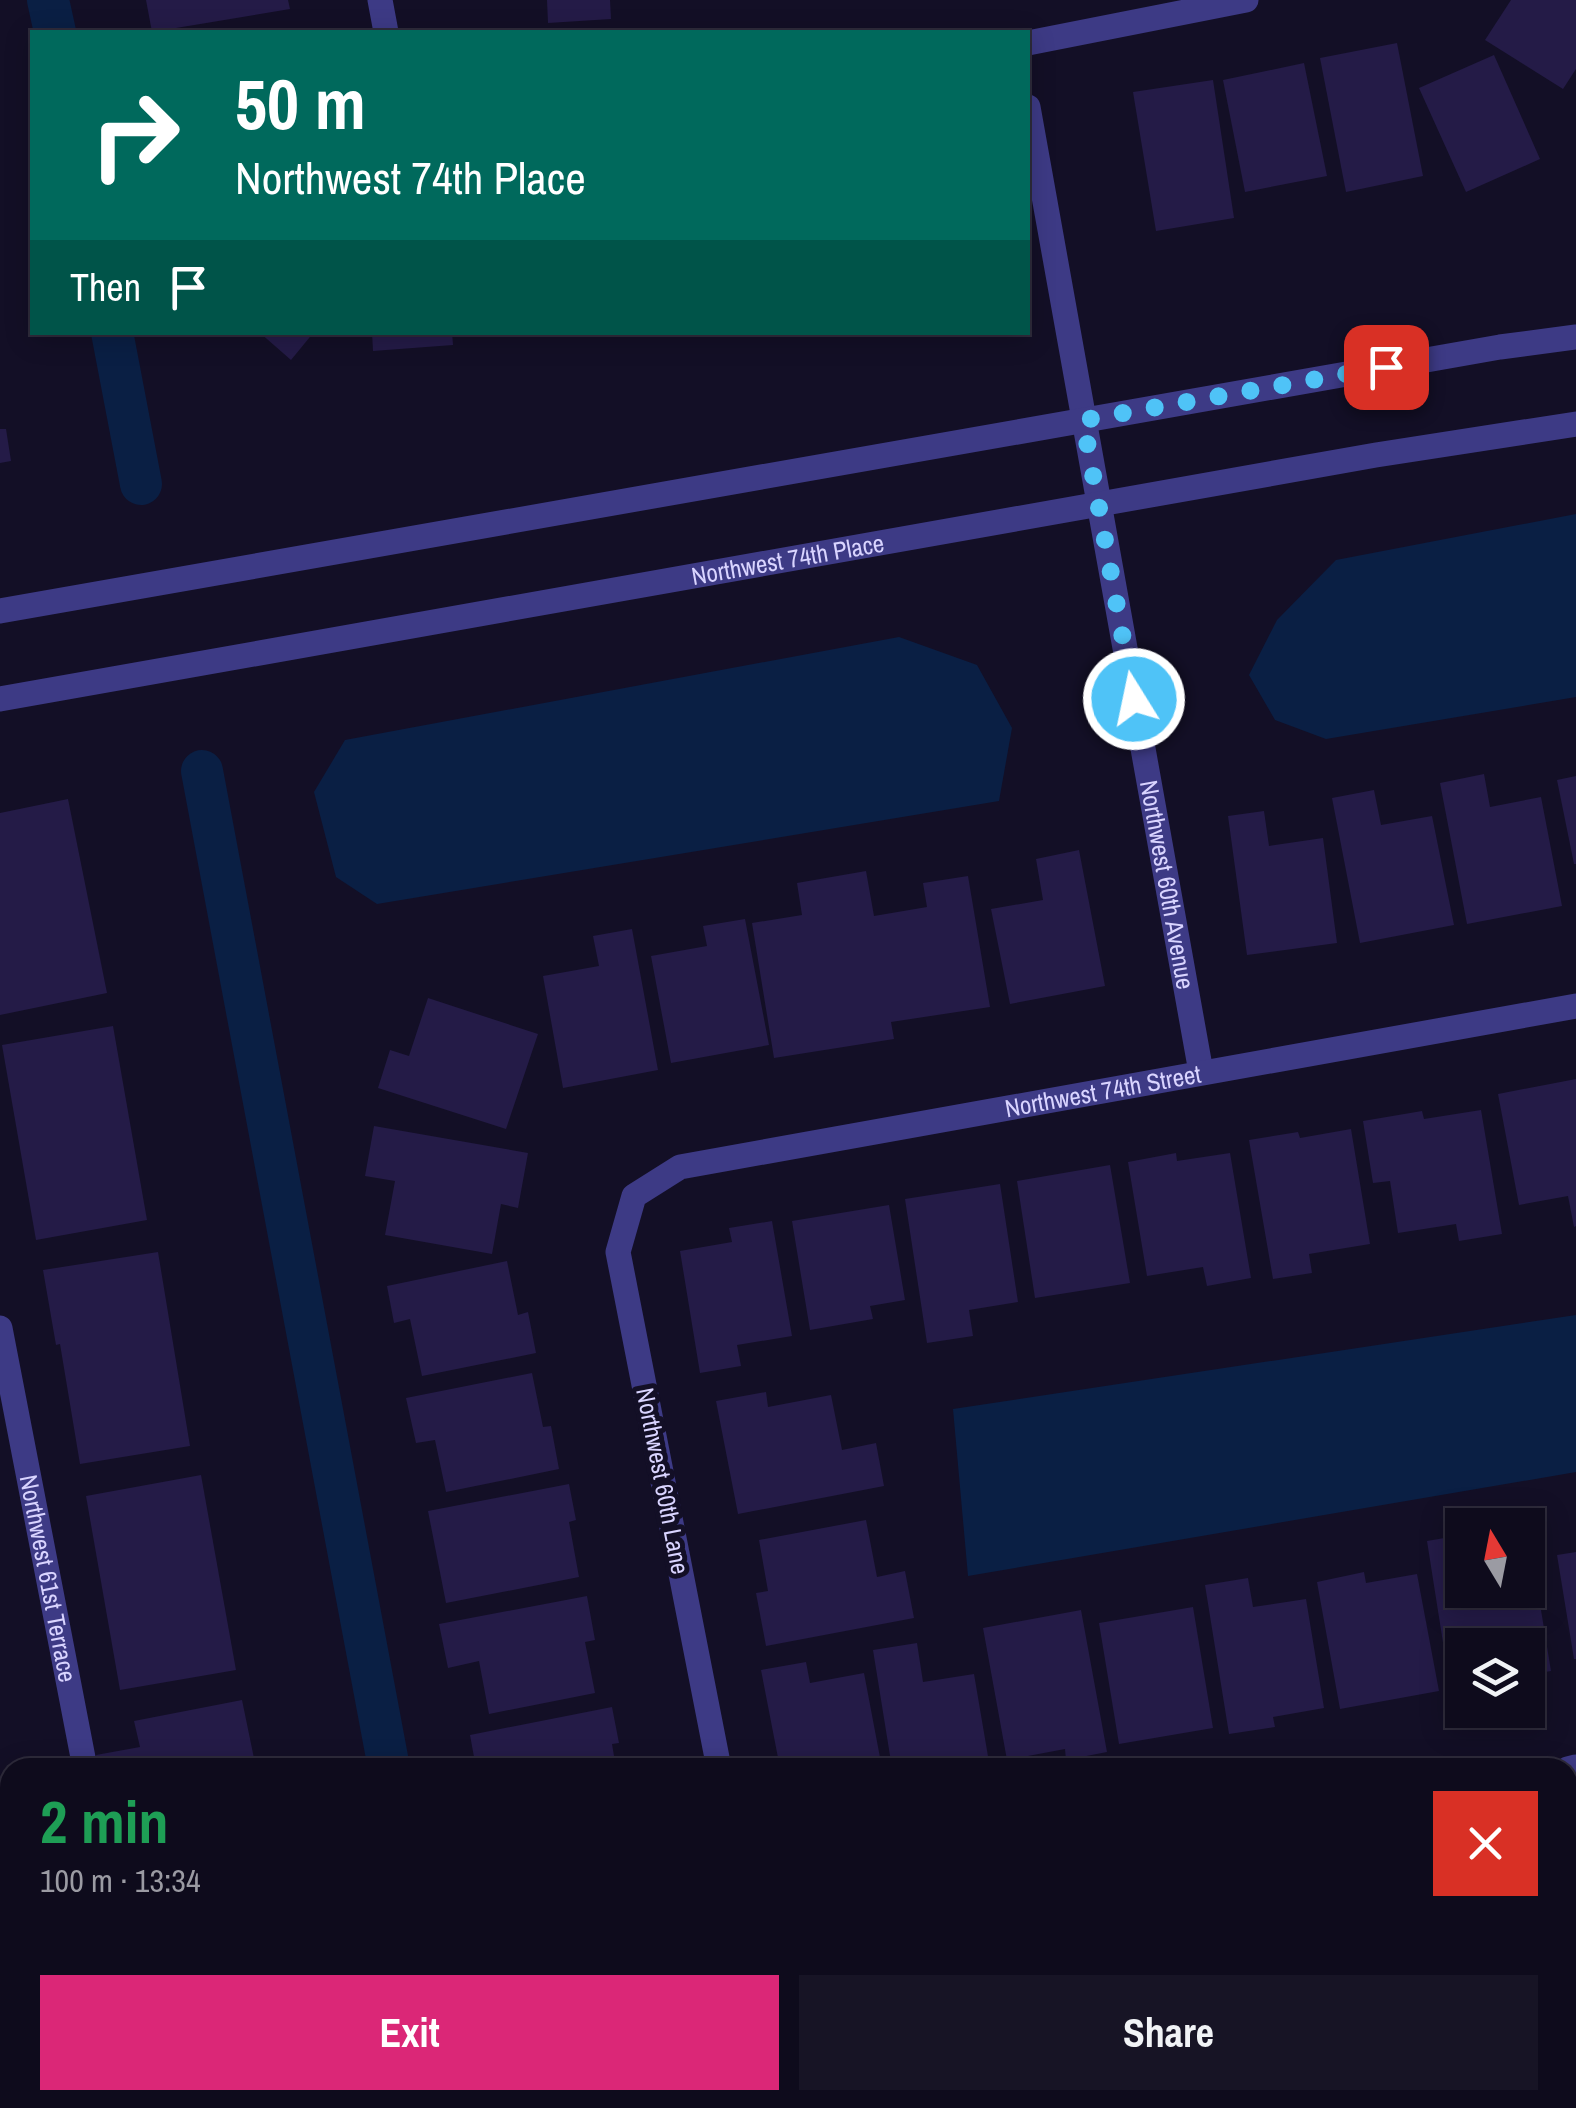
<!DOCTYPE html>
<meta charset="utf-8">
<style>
body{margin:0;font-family:"Archivo Narrow",sans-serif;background:#171425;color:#f1f3f6;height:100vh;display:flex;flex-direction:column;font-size:38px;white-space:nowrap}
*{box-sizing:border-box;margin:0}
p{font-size:32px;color:#9b9ba3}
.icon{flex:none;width:55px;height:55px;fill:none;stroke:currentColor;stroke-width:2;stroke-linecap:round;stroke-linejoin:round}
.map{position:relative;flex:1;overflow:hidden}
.side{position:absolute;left:0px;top:1758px;width:1578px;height:352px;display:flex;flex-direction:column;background:#0e0b1c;border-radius:30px 30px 0 0;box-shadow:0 5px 25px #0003,0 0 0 2px #2e2b3b}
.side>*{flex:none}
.guide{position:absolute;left:30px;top:30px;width:1000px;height:305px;border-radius:0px;box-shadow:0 5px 25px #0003,0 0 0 2px #2e2b3b;background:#00695c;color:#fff;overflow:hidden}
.needle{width:65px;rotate:350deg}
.controls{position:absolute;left:1445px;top:1508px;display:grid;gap:20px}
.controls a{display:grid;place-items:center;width:100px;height:100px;border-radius:0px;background:#0e0b1c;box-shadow:0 5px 25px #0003,0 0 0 2px #2e2b3b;font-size:50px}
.pin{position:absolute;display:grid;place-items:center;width:85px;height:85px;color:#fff;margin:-42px;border-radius:20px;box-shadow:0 5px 15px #0006}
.me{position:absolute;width:110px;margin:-55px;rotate:350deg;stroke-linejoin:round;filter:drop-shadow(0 0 8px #0008)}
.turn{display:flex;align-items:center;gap:35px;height:210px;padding:0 40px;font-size:45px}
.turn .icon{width:130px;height:130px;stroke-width:2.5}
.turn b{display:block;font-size:70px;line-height:85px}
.then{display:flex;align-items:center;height:95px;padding:0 40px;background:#0003;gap:20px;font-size:38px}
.round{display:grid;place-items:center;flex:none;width:105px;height:105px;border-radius:0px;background:#171425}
.summary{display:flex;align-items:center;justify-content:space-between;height:170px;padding:0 40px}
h1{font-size:60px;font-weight:700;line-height:75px;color:#1e9e55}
.cta{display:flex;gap:20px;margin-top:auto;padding:20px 40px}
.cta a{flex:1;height:115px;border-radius:0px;background:#db2777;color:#fff;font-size:40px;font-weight:700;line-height:115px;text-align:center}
.cta a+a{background:#171425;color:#f1f3f6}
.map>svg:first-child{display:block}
.water{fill:#0a1f44}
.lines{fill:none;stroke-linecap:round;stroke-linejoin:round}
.canal{stroke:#0a1f44;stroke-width:42}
.building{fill:#241b47}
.minor{stroke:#3d3a85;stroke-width:25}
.route{stroke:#4fc3f7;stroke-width:18;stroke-dasharray:0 32.4}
.labels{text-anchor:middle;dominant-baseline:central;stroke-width:10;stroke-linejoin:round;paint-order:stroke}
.street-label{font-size:25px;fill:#d9d4ff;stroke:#130f26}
</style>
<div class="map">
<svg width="1576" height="2108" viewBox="0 0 1576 2108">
<rect width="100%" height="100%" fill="#130f26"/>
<g class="water">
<path d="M1576,514v183l-250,42 -51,-19 -26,-45 28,-55 59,-60z"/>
<path d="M899,637l78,28 35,63 -13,73 -622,103 -41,-27 -22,-85 31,-52z"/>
<path d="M1576,1315v157l-608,104 -15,-167z"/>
</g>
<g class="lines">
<g class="canal">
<path d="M48,0l7,32"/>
<path d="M112,332l29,152"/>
<path d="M202,771l187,997"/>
<path d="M451,2100l1,8"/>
</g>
</g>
<g class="building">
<path d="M146,0h142l2,9 -138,23z"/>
<path d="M547,0h63l1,19 -63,4z"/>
<path d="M1511,0h65v69l-13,20 -78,-49z"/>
<path d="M1397,43l26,133 -77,16 -26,-134z"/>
<path d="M1494,55l46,104 -74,33 -47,-104z"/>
<path d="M1304,63l23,113 -82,16 -22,-112z"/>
<path d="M1213,80l21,138 -78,13 -23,-139z"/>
<path d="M259,332h55l-23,28z"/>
<path d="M372,332h80l1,13 -80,6z"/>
<path d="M0,429h6l5,32 -11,2z"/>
<path d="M1484,774l6,33 51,-10 21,109 -95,18 -27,-141z"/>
<path d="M1576,776v88h-2l-17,-84z"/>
<path d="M1374,790l7,35 51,-9 22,109 -94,18 -28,-145z"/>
<path d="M68,799l39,194 -107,22v-202z"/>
<path d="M1264,811l5,35 54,-8 14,105 -90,12 -19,-139z"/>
<path d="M1079,850l26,136 -95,18 -19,-95 52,-9 -7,-41z"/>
<path d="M866,871l8,45 53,-9 -4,-24 45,-7 22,131 -99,15 3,17 -120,19 -22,-135 50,-8 -5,-32z"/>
<path d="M745,919l24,126 -98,18 -20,-107 56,-10 -4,-20z"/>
<path d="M632,929l26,141 -95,18 -20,-112 56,-10 -6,-30z"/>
<path d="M428,998l110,36 -32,95 -128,-41 12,-38 19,6z"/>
<path d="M113,1026l34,194 -111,20 -34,-195z"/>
<path d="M1576,1079v147l-2,1 -6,-31 -49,9 -21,-111z"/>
<path d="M1481,1110l21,124 -43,7 -3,-17 -58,9 -8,-52 -17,2 -10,-62 59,-10 2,8z"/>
<path d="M374,1126l154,27 -10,55 -17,-4 -9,50 -107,-19 10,-54 -30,-5z"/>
<path d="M1351,1129l19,115 -61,10 3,19 -39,6 -24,-139 49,-8 2,6z"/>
<path d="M1176,1153l1,8 53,-8 21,125 -44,8 -4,-19 -56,9 -19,-114z"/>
<path d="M1110,1165l20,118 -95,15 -18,-117z"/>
<path d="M1000,1184l18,118 -49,8 4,26 -46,7 -22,-144z"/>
<path d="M889,1205l16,95 -35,6 3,13 -63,11 -18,-109z"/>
<path d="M772,1221l20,115 -55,9 4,21 -41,7 -20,-122 52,-9 -3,-14z"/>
<path d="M158,1252l32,194 -110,18 -20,-120 -4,1 -13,-75z"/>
<path d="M507,1261l11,54 10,-3 8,41 -114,23 -12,-57 -16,4 -7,-37z"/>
<path d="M532,1373l11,54 8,-1 8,43 -113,23 -11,-52 -19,3 -10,-45z"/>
<path d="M766,1392l2,15 63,-12 11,55 34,-7 8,43 -146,28 -22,-113z"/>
<path d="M201,1475l35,195 -116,20 -34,-194z"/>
<path d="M569,1484l7,36 -7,2 10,55 -133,26 -18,-92z"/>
<path d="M866,1520l11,57 28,-6 9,47 -148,28 -10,-53 12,-2 -9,-51z"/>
<path d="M1462,1535v55h66l2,-47 21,128 -23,4v-30h-66v40l-12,2 -23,-146z"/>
<path d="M1576,1552v107h-2l-17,-104z"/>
<path d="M1364,1572l2,11 51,-9 22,117 -99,18 -23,-127z"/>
<path d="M1248,1578l5,29 53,-8 18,109 -51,9 2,10 -46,7 -24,-149z"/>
<path d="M587,1596l8,44 -10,2 10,51 -106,21 -10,-53 -31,7 -9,-44z"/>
<path d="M1193,1607l20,121 -94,16 -20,-121z"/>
<path d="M1081,1610l26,142 -41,8 -1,-11 -58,11 -24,-132z"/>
<path d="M917,1643l6,39 51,-8 16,94h-98l-19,-118z"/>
<path d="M806,1662l4,21 54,-10 18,95h-102l-19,-98z"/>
<path d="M242,1700l14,68h-157l-3,-13 44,-8 -6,-26z"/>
<path d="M612,1707l7,36 -7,1 4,24h-140l-6,-33z"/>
<path d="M0,1801l10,43v86l-10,2z"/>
<path d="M1576,1841v153l-8,1v-152z"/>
<path d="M10,1963v137h52l1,8h-63v-143z"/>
<path d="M202,2100h119l1,8h-118z"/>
<path d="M531,2100h141l1,8h-141z"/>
<path d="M844,2100h46l1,8h-45z"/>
</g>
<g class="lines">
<g class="minor">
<path d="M380,0l6,32"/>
<path d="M1028,43l218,-43"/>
<path id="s1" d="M1028,107l173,965"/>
<path d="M0,611l1500,-264 76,-10"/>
<path id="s2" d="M0,699l1376,-244 200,-31"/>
<path id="s3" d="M0,1328l85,440"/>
<path id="s4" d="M719,1768l-101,-516 16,-56 46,-29 896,-161"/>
<path d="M1568,1769l8,-2"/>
<path d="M150,2100l1,8"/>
<path d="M782,2100l2,8"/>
</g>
</g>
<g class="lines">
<path class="route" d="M1134,699l-51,-279 303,-53"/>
</g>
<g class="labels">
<g class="street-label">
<text stroke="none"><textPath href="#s2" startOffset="800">Northwest 74th Place</textPath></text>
<text stroke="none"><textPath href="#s1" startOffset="790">Northwest 60th Avenue</textPath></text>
<text stroke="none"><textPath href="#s4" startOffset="1068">Northwest 74th Street</textPath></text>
<text transform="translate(663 1481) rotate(79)">Northwest 60th Lane</text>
<text stroke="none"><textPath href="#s3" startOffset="255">Northwest 61st Terrace</textPath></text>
</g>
</g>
</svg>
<div class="controls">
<a><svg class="needle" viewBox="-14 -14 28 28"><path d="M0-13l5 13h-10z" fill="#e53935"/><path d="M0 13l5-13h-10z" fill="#9b9ba3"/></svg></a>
<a><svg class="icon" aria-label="layers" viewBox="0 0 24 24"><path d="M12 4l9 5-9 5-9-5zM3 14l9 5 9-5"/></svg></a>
</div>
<div class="pin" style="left:1386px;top:367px;background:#d93025"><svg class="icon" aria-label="arrive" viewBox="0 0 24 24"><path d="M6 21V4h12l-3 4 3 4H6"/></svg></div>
<svg class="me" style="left:1134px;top:699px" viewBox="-20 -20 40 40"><circle r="17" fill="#4fc3f7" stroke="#fff" stroke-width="3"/><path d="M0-11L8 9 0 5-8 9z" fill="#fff"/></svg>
<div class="guide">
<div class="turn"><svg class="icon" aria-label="right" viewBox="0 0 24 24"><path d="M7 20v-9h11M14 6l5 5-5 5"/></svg><div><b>50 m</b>Northwest 74th Place</div></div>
<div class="then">Then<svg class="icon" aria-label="arrive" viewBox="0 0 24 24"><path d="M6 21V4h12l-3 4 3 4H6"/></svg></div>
</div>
<section class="side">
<div class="summary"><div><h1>2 min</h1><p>100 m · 13:34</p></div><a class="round" style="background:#d93025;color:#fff"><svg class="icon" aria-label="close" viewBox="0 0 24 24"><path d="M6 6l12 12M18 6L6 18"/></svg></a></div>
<div class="cta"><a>Exit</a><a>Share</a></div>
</section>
</div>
